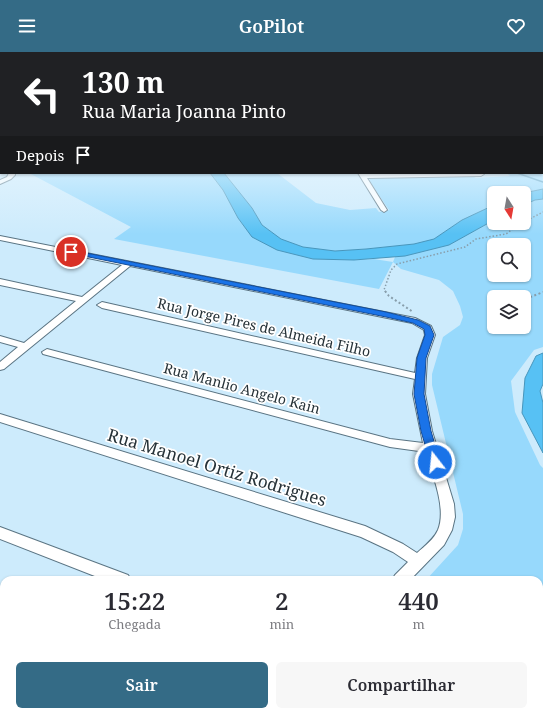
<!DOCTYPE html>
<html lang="pt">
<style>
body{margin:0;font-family:"Noto Serif",serif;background:#f7f7f7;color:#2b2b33;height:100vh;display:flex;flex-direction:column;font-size:15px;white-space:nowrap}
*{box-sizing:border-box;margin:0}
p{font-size:13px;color:#7c7c81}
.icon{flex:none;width:22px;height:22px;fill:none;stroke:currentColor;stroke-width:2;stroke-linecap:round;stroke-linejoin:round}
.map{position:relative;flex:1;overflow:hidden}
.sheet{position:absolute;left:0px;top:524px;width:543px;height:140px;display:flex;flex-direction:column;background:#fff;border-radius:12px 12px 0 0;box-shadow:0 1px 3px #0004}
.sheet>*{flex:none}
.banner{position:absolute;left:0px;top:0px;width:543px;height:122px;box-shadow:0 1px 3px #0004;background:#202124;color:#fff;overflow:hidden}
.needle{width:26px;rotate:169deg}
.buttons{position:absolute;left:487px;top:134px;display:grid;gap:8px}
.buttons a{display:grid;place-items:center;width:44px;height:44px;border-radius:6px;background:#fff;box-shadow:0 1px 3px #0004;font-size:20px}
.pin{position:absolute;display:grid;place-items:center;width:34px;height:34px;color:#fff;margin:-17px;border:2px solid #fff;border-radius:50%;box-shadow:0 1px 4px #0007}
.me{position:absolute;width:44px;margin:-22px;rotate:344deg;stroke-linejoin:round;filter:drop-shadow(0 0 3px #0008)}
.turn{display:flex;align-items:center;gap:14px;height:84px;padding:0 16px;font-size:18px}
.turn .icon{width:52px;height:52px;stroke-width:2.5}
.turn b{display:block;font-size:28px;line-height:34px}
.then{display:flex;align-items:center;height:38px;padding:0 16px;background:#0003;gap:8px;font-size:15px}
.eta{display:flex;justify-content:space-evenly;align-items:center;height:68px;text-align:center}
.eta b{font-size:24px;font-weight:600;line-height:28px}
.button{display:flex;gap:8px;margin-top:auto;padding:8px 16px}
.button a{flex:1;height:46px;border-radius:6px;background:#346b86;color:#fff;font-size:16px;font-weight:600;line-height:46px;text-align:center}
.button a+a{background:#f7f7f7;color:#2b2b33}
header{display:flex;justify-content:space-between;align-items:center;height:52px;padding:0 16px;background:#346b86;color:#fff;font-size:18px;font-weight:600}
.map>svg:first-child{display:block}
.green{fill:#97d9fc;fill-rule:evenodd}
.water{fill:#57c1f4;stroke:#4896bc}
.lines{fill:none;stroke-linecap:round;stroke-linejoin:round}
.stream{stroke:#4896bc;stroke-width:1.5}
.minor-casing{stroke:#5a7483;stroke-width:2}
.major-casing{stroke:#5a7483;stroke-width:2}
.path-far1{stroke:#889eab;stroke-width:1.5;stroke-dasharray:1.5 2;stroke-linecap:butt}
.path{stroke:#889eab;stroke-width:2;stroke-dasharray:2 2.5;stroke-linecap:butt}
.minor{fill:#fff;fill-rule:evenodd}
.major{fill:#fff;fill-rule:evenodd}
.route{fill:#1a73e8;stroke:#114b97}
.labels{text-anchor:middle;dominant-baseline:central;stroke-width:3.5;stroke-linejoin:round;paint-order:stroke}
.street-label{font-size:14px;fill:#263238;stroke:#fff}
.near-street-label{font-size:17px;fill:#263238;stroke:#fff}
</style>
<header><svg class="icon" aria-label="menu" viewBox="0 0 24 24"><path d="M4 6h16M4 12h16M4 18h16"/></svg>GoPilot<svg class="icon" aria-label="heart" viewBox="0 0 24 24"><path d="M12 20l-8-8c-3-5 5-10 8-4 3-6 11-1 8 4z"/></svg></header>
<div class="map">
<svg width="543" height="664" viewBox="0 0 543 664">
<rect width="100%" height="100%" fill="#cdebfc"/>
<g class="green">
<path d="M542,89l1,48 -19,4h-30v12l-32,15 -28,19 -20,5 -48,5 -31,2 -32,-4 -22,-8 -19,-14 -10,-17 -28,-35h53l39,30 34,7 26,-2 3,4 10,-2 -19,-28v-4l2,-1 98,-2 6,3 34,-2 -3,-3h35z"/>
<path d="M29,121h181l13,17 15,28 39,32 36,9 41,1 20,-1 19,3 2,-5 10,-1 44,-11 45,-25v3h30v-18l11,-5 8,-1v148l-9,3 -23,31 4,31 25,53 3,3v248h-226l2,-4h220v-132h-113l32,-35 5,-16v-15l-31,-129v-11l11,-37 17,-12 3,-8 -3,-11 -7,-15 -14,-11 -38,-11 -8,-7 -14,27 -265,-50 17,-12zM494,193h30v30h-30zM494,245h30v30h-30z"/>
</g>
<g class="water">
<path d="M210,121h14l28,35 10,17 19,14 22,8 32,4 31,-2 48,-5 20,-5 28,-19 32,-15v15l-45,25 -44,11 -51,4 -41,-1 -36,-9 -25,-13 -14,-19 -15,-28z"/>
<path d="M543,137v10l-8,1 -11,5v-12z"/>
<path d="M543,301v31l-3,7 3,12v50l-21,-40 3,-35 11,-22z"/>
</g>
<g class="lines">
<path class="stream" d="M517,121l26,9"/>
<defs>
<g id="minor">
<rect x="0" y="112" width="1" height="4"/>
<path d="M9,121h6v2l-4,4 -11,5v-4l7,-3z"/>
<path d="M358,121l7,1h119l-3,2 -114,2 20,32 -3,2 -3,-2z"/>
<path d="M0,184l415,82 16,8 4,9 -8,23 -2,36 7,37 22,73 1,13 -3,13 -8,15 -34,35h-18l3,-5 13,-13 -15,-10 -32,-15 -361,-115v-8l365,112 38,18 14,9c8,-7 17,-14 21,-23 9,-22 -6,-56 -12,-78l-36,-5 -347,-93 -1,-2 5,-3 343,90 33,4 -10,-49 2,-15 -313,-71 -5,-3 5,-3 313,71 2,-15 8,-23 -1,-5 -12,-7 -282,-57 -126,103 -4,1v-8l18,-15 -18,-5v-6l24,7 52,-42 -76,-16v-6l82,18 40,-32 -122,-25z"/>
<path d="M0,475l128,48 3,5h-26l-105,-41z"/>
<path d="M0,653l4,1v6h8l1,4h-13z"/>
<path d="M284,660h19l-1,4h-19z"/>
</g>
<rect id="major" x="0" y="108" width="1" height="4"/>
</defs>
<use href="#minor" class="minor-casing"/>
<use href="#major" class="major-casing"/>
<g class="path-far1">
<path d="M524,170l19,-10"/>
<path d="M386,240l-2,-2 7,-20 6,-6 68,-17 11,-8 30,-5 15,-11"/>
</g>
<g class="path">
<path d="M385,239l4,5 24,16"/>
<path d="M525,252l3,-6 15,-6"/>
</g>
<use href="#minor" class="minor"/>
<use href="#major" class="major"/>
</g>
<linearGradient id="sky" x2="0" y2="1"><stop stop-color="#6eb9ed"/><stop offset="0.49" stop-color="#e8f6fe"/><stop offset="1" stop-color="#e8f6fe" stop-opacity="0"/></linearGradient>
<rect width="543" height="182" fill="url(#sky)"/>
<path class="route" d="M71,198l315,62 32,8 12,6 4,9 -8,23 -2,36 7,37 9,31 -1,3h-8l-1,-3 -9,-31 -7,-37 3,-36 8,-23 -1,-6 -11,-6 -27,-6 -317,-64v-2z"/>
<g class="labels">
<g class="street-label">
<text transform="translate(264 275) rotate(13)">Rua Jorge Pires de Almeida Filho</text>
<text transform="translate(242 336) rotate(15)">Rua Manlio Angelo Kain</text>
</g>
<g class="near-street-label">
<text transform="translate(217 415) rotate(17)">Rua Manoel Ortiz Rodrigues</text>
</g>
</g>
</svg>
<div class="buttons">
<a><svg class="needle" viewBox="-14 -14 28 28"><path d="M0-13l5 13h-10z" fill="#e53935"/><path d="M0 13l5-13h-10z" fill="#7c7c81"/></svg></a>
<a><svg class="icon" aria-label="search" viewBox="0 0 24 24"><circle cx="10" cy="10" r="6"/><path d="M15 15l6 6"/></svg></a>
<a><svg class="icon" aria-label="layers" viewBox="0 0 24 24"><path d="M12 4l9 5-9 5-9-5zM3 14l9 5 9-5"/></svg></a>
</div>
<div class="pin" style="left:71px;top:200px;background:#d93025"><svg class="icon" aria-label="arrive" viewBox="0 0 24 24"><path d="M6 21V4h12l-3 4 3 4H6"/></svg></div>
<svg class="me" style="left:435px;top:410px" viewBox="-20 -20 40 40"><circle r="17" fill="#1a73e8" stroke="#fff" stroke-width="3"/><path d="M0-11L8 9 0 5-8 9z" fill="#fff"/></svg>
<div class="banner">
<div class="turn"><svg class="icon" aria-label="left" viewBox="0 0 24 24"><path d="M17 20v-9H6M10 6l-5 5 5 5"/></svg><div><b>130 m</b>Rua Maria Joanna Pinto</div></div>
<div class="then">Depois<svg class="icon" aria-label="arrive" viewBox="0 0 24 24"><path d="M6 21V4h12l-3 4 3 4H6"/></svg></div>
</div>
<section class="sheet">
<div class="eta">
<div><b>15:22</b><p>Chegada</p></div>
<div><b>2</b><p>min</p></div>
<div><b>440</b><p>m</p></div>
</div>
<div class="button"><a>Sair</a><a>Compartilhar</a></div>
</section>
</div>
